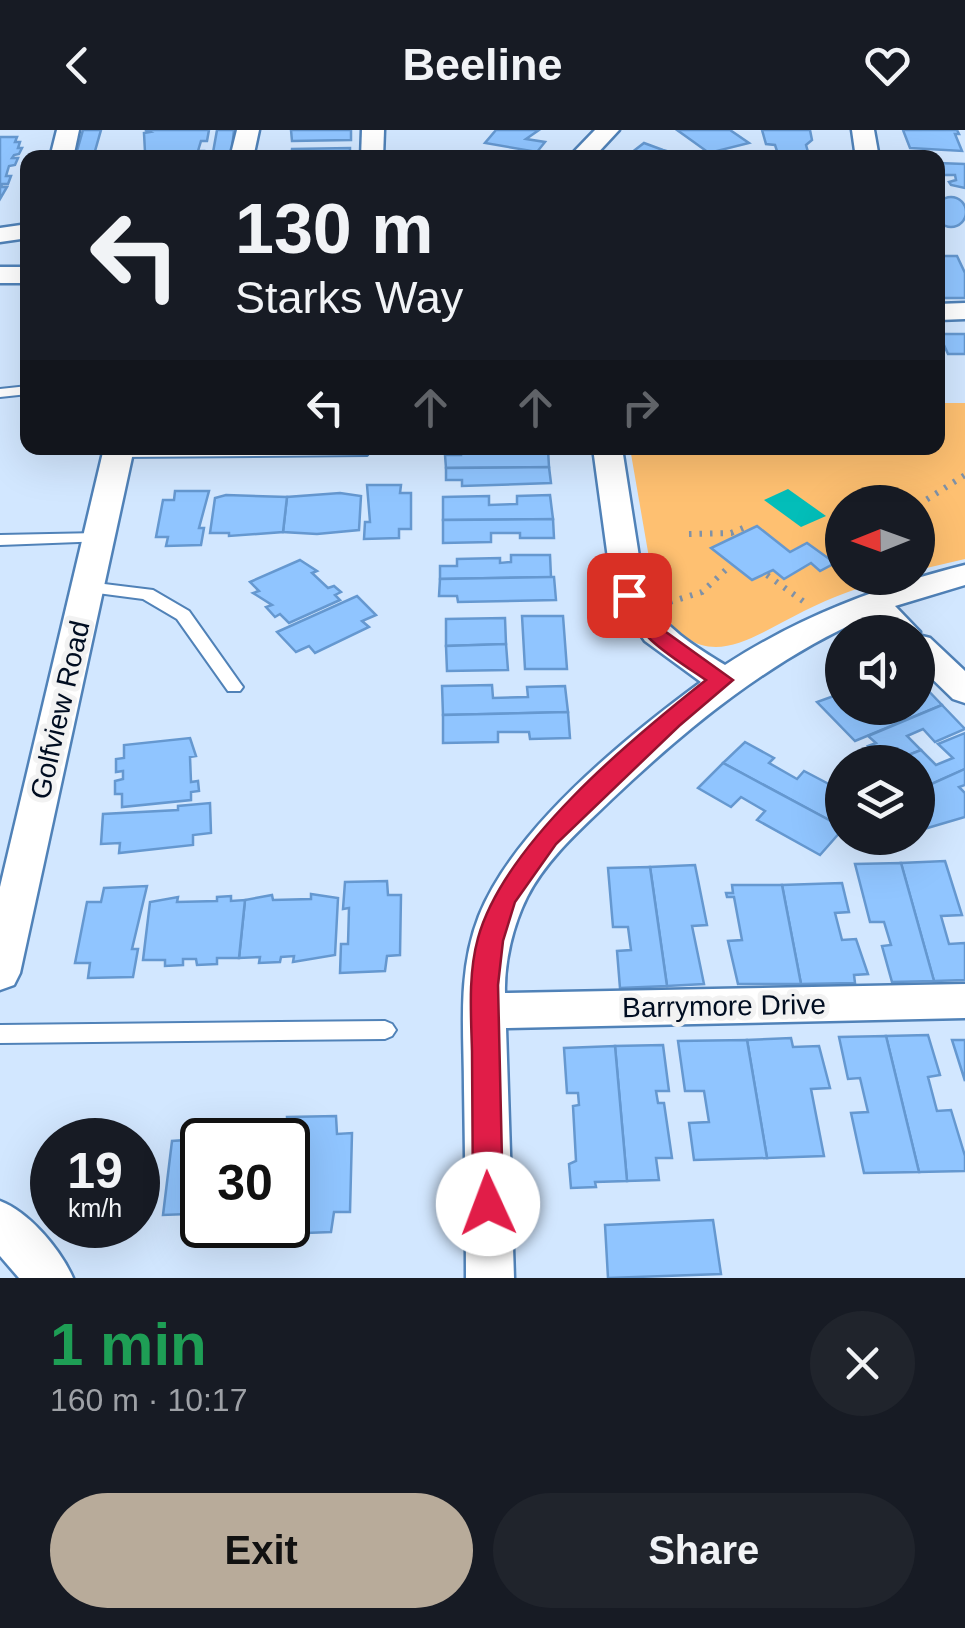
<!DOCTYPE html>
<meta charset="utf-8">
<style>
body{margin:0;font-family:Helvetica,sans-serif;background:#20242c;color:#f1f3f6;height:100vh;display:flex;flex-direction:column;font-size:38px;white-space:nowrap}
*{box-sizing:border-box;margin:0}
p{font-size:32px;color:#9ea1a6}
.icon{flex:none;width:55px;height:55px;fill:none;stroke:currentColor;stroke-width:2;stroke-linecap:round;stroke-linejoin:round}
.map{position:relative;height:1148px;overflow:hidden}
.side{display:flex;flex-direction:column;background:#171b24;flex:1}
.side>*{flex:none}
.banner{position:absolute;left:20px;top:20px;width:925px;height:305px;border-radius:20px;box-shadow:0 10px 40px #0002;background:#171b24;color:#f1f3f6;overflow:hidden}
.needle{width:65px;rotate:269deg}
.tools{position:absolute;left:825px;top:355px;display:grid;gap:20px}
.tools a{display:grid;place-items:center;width:110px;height:110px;border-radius:50%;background:#171b24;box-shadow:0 10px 40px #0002;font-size:50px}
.speed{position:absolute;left:30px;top:988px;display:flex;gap:20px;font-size:50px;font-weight:700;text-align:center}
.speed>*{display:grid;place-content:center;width:130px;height:130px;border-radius:50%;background:#171b24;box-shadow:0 10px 40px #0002;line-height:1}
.speed small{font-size:25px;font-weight:400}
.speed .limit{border:5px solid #111;border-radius:15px;background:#fff;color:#111}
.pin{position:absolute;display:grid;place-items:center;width:85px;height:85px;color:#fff;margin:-42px;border-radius:20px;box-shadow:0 5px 15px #0006}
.me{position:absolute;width:110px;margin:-55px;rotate:358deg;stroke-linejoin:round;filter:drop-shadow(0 0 8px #0008)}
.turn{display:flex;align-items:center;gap:35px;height:210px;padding:0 50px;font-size:45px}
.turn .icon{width:130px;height:130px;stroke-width:2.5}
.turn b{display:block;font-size:70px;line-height:85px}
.lanes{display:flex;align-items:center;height:95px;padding:0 50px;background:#0003;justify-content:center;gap:50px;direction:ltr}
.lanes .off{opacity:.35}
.round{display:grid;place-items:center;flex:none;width:105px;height:105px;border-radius:52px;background:#20242c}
.headline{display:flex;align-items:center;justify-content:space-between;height:170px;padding:0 50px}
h1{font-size:60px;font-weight:600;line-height:75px;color:#1e9e55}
.cta{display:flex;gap:20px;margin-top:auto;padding:20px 50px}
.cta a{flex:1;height:115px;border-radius:60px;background:#b8ab9a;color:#111;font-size:40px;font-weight:600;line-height:115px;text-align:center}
.cta a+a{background:#20242c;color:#f1f3f6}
header{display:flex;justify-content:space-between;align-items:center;height:130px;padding:0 50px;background:#171b24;font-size:45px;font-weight:600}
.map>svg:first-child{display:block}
.green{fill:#fec071}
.water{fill:#03beb9}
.building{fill:#90c5ff;stroke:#6598d0;stroke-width:2.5}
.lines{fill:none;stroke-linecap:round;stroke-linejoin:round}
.service-casing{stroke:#5082b8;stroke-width:4}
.minor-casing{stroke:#5082b8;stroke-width:5}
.path{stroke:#7f91a7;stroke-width:6;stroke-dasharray:2.5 8;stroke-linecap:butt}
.service{fill:#fff;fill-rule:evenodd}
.minor{fill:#fff;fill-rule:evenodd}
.route{fill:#e11d48;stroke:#92132f;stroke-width:2.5}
.labels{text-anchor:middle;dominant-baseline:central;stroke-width:10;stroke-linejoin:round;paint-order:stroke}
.street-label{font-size:28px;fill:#000d21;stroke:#f2f2f2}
</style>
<header><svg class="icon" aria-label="back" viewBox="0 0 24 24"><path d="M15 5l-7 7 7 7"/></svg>Beeline<svg class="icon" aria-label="heart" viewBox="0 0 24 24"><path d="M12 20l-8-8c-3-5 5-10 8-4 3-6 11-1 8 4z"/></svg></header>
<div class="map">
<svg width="965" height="1148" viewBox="0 0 965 1148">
<rect width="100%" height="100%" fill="#d2e7ff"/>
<path class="green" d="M938,273h27v156l-47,11v-68h-76v76h51c-31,8 -61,19 -89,33 -58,29 -102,67 -147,-7l-27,-156h308z"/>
<path class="water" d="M788,359l38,27 -25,11 -37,-27z"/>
<g class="building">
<path d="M83,0h18l-8,28h-18z"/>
<path d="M145,0h64l-2,11h-6l-3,10h6l-1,7h-64l1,-5 5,-1 -1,-19 6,-1z"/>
<path d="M217,0h17l-3,28h-19z"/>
<path d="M291,0h60v10l-59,1z"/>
<path d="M496,0h43l-13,9 19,3 -8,10 -52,-9z"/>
<path d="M677,0h53l19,13 -40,10z"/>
<path d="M762,0h48l2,10 -6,5 2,7 -31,-1 -2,-6 -9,-1z"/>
<path d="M903,0h54l2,4h-4l7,17 -52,-3z"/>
<path d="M0,7h17l-2,5h5l-2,6h4l-3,6 -5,1 -2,3h6l-3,7 -6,1 -3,10h5l-3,8h-6l-1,3h6l-7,12z"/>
<path d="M644,13l19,7 28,8 -64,-2z"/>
<path d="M350,18v10h-59l1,-9z"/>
<path d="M938,33l27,1v24l-14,-3 -2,-3 7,-2 -1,-5h-17z"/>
<circle cx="951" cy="82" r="15"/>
<path d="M938,126h19l8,17v25h-24l-3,-9z"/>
<path d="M939,204h26v20h-17z"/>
<path d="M502,318l46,1 1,18 -103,1 -1,-13h16v-6z"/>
<path d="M549,337l2,16 -89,3v-6h-16v-12z"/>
<path d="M367,355h34l-1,8h11v36h-12v9l-35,1 1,-17h5z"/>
<path d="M175,361h34l-10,37h5l-3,17 -35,1 2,-9h-12l7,-37h11z"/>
<path d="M340,363l21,3 -2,34 -42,4 -34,-2 4,-35z"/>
<path d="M226,365l61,2 -4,35 -54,4v-3h-19l5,-35z"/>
<path d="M550,365l3,24 -110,1v-23l46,-1v9l28,-1v-8z"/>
<path d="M553,389l1,19h-34v-5h-29v9l-48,1v-23z"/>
<path d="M757,396l33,26 17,-9 28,20 -15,8 -9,-8 -27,16 -11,-9 -21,10 -41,-32z"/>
<path d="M511,425h39l1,22 -111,2v-13h17v-7l43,-1v5l11,-1z"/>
<path d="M300,430l17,11 -5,2 16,15 6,-2 7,6 -6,3 5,5 -51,23 -9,-9 -5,3 -9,-10 6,-2 -19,-12 6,-2 -9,-9z"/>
<path d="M551,447h3l2,23 -98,2 -1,-6h-18l1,-17z"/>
<path d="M357,466l19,19 -14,6 7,6 -54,26 -6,-7 -13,6 -19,-20z"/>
<path d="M522,486h41l4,53h-42z"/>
<path d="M505,488l1,26 -60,2v-27z"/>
<path d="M506,514l2,26 -61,1 -1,-25z"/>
<path d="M920,552l22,23 -87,36 -38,-39 25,-9v15h39l5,5 32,-5z"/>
<path d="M492,555l1,13 35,-1 -1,-10 38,-1 3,26 -125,3 -1,-29z"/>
<path d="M942,575l23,24 -30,13 -12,-13 -16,7 14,14 -30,12h-8l-15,-16 8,-3 -8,-7z"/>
<path d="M568,582l2,26 -40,1 -1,-7h-31v10l-55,1v-28z"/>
<path d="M965,603v36l-47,21v-28h-27l30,-12 15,15 17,-7 -15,-14z"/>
<path d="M190,608l6,18 -6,1 1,25 7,-1 1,10 -8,1v8l-69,7v-13h-7v-13l8,-2v-8l-7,1v-13l8,-1v-13z"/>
<path d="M745,612l29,16 -5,5 28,16 7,-8 38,20v36l-119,-64z"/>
<path d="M723,633l119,64v3l-22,25 -63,-35 8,-9 -24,-14 -10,10 -33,-19z"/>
<path d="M965,639v16l-6,2 6,6v24l-41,12 -6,-7v-32z"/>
<path d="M210,673l1,30 -18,2v10l-74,8 1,-10 -19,1 2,-30 75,-4v-4z"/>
<path d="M945,731l17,54 -21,1 8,28 16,-1v37l-31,1 -33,-118z"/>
<path d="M901,733l33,118 -42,1 -10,-36 9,-1 -7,-23h-14l-15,-58z"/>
<path d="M695,735l12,60 -15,1 12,58 -37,2 -17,-119z"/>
<path d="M650,737l17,119 -47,2 -3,-37 14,-1 -3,-23h-15l-5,-59z"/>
<path d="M387,751l1,14h13l-1,60 -13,1 -2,15 -45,2 1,-29h7l1,-36 -6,1 2,-27z"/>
<path d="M842,753l7,29 -14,1 7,27 14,-1 12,35 -14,1 1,8 -54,1 -19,-99z"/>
<path d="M732,755h50l19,99h-63l-10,-43 14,-1 -8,-43h-7l-1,-4h7z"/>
<path d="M147,756l-15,63h6l-5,28 -45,1 2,-15h-15l12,-61h14l3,-14z"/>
<path d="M311,764l27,4 -3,57 -42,7 1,-6 -13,1 -1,5 -21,1 1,-6 -21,1 6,-58 27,-5 1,5 38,-1z"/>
<path d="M231,766v5l14,-1 -6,58h-22v6l-20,1 -1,-6h-13v6l-18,1v-6h-22l7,-58 28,-5 -1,5 40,-1v-4z"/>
<path d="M928,905l12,40 -12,2 9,34 14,-1 14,46v15l-46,1 -33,-136z"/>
<path d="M886,906l33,136 -55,1 -13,-60 17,-1 -8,-34 -12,1 -9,-42z"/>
<path d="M791,908l2,9 26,-1 11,42 -19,1 13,67 -57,2 -20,-118z"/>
<path d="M747,910l20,118 -73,2 -5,-37 20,-1 -5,-31h-19l-7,-50z"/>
<path d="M952,910h13v41z"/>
<path d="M663,915l6,46h-13l2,12h6l8,55h-16l3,22 -32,1 -12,-135z"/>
<path d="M615,916l12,135 -32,1 1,5 -25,1 -2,-24 7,-3 -3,-55 6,-1 -1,-12h-11l-3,-45z"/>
<path d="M336,986l1,18 15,-1 -2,79h-16l-3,20 -51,2 1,-9h7l4,-74h-4l-1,-34z"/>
<path d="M266,1000v8l13,2h-77v81l-13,1 -1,-8 -25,1 9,-74 14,-1 2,-7 16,-1v8l44,-2v-6z"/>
<path d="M713,1090l8,54 -113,4 -3,-53z"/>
</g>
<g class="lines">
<defs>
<g id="service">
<path d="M28,256v8l-28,3v-8z"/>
<path d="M362,318l7,4 -2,3 -249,2 -7,-4 7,-4z"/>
<path d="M99,403l6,2 2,3 -2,3 -105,4v-10z"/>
<path d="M88,452l65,8 36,21 51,72 3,4 -3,4h-12l-51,-72 -34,-20 -61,-8 -2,-4z"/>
<path d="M385,891l7,3 4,6 -4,6 -7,3 -385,4v-18z"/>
</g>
<g id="minor">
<path d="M57,0h22l-6,28h-23z"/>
<path d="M237,0h22l-6,28h-23z"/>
<path d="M362,0h22l-1,28h-22z"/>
<path d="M595,0h24l-26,28h-25z"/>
<path d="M852,0h22l5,28h-23z"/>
<path d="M28,94v14l-28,4v-14z"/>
<rect x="0" y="137" width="28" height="16"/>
<path d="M965,173v16l-27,1v-16z"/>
<path d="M104,318h30l-114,525 -6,12 -14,5v-103z"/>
<path d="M593,318h29l23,147c18,32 49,51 80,70 76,-49 153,-78 240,-100v20l-70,21 25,26 -2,3 12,3 35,33v32l-12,-4 -35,-34v-33h-35l-16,-15c-98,44 -177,108 -255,182 -30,29 -65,59 -85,98 -14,28 -23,65 -22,96l460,-9v34l-459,10 8,250h-48c0,-63 -1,-126 -2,-190 0,-58 -7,-116 15,-172 35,-88 146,-178 222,-234l-56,-41 -32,-46z"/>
<path d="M0,1071c29,11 60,48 73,77h-54l-19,-22z"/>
</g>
</defs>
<use href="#service" class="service-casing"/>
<use href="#minor" class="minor-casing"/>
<g class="path">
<path d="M918,375l47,-30"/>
<path d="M689,404l42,-1 19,-8"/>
<path d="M767,445l40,29"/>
<path d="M670,472l32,-10 29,-27"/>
</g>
<use href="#service" class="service"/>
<use href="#minor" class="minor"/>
</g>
<path class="route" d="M629,458l8,2 11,24 18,18 67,48 -54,46 -123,118 -41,58 -12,39 -5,44 5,219 -4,9 -11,4 -10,-4 -5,-9c0,-51 -1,-102 -1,-153 -1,-37 -4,-77 6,-113 26,-94 152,-198 228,-258 -37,-25 -69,-43 -87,-85z"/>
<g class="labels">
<g class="street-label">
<text transform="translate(60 580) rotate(-77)">Golfview Road</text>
<text transform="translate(724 876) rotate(-1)">Barrymore Drive</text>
</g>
</g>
</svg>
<div class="tools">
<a><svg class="needle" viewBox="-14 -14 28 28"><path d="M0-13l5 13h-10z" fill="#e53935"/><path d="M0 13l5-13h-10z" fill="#9ea1a6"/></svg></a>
<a><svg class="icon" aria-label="sound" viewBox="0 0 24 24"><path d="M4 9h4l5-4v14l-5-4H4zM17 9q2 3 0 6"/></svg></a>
<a><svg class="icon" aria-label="layers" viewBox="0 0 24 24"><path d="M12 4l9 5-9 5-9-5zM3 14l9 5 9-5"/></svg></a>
</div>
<div class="speed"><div>19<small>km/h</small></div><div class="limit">30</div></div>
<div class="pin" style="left:629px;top:465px;background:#d93025"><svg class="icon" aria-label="arrive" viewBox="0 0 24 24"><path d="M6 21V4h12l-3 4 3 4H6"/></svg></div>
<svg class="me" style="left:488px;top:1074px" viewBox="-20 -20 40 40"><circle r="19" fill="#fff"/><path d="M0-13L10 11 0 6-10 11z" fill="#e11d48"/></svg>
<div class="banner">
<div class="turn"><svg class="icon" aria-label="left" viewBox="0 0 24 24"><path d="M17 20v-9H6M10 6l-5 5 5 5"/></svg><div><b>130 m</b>Starks Way</div></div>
<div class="lanes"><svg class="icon" aria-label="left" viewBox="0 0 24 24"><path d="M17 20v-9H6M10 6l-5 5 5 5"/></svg><svg class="icon off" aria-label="ahead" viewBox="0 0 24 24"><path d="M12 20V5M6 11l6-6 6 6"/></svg><svg class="icon off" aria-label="ahead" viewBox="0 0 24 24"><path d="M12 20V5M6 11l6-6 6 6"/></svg><svg class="icon off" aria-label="right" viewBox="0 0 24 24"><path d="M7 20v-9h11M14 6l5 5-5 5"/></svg></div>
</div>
</div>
<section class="side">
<div class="headline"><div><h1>1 min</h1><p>160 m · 10:17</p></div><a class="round"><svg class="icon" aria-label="close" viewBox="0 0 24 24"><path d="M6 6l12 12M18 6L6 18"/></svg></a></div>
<div class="cta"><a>Exit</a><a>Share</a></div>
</section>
